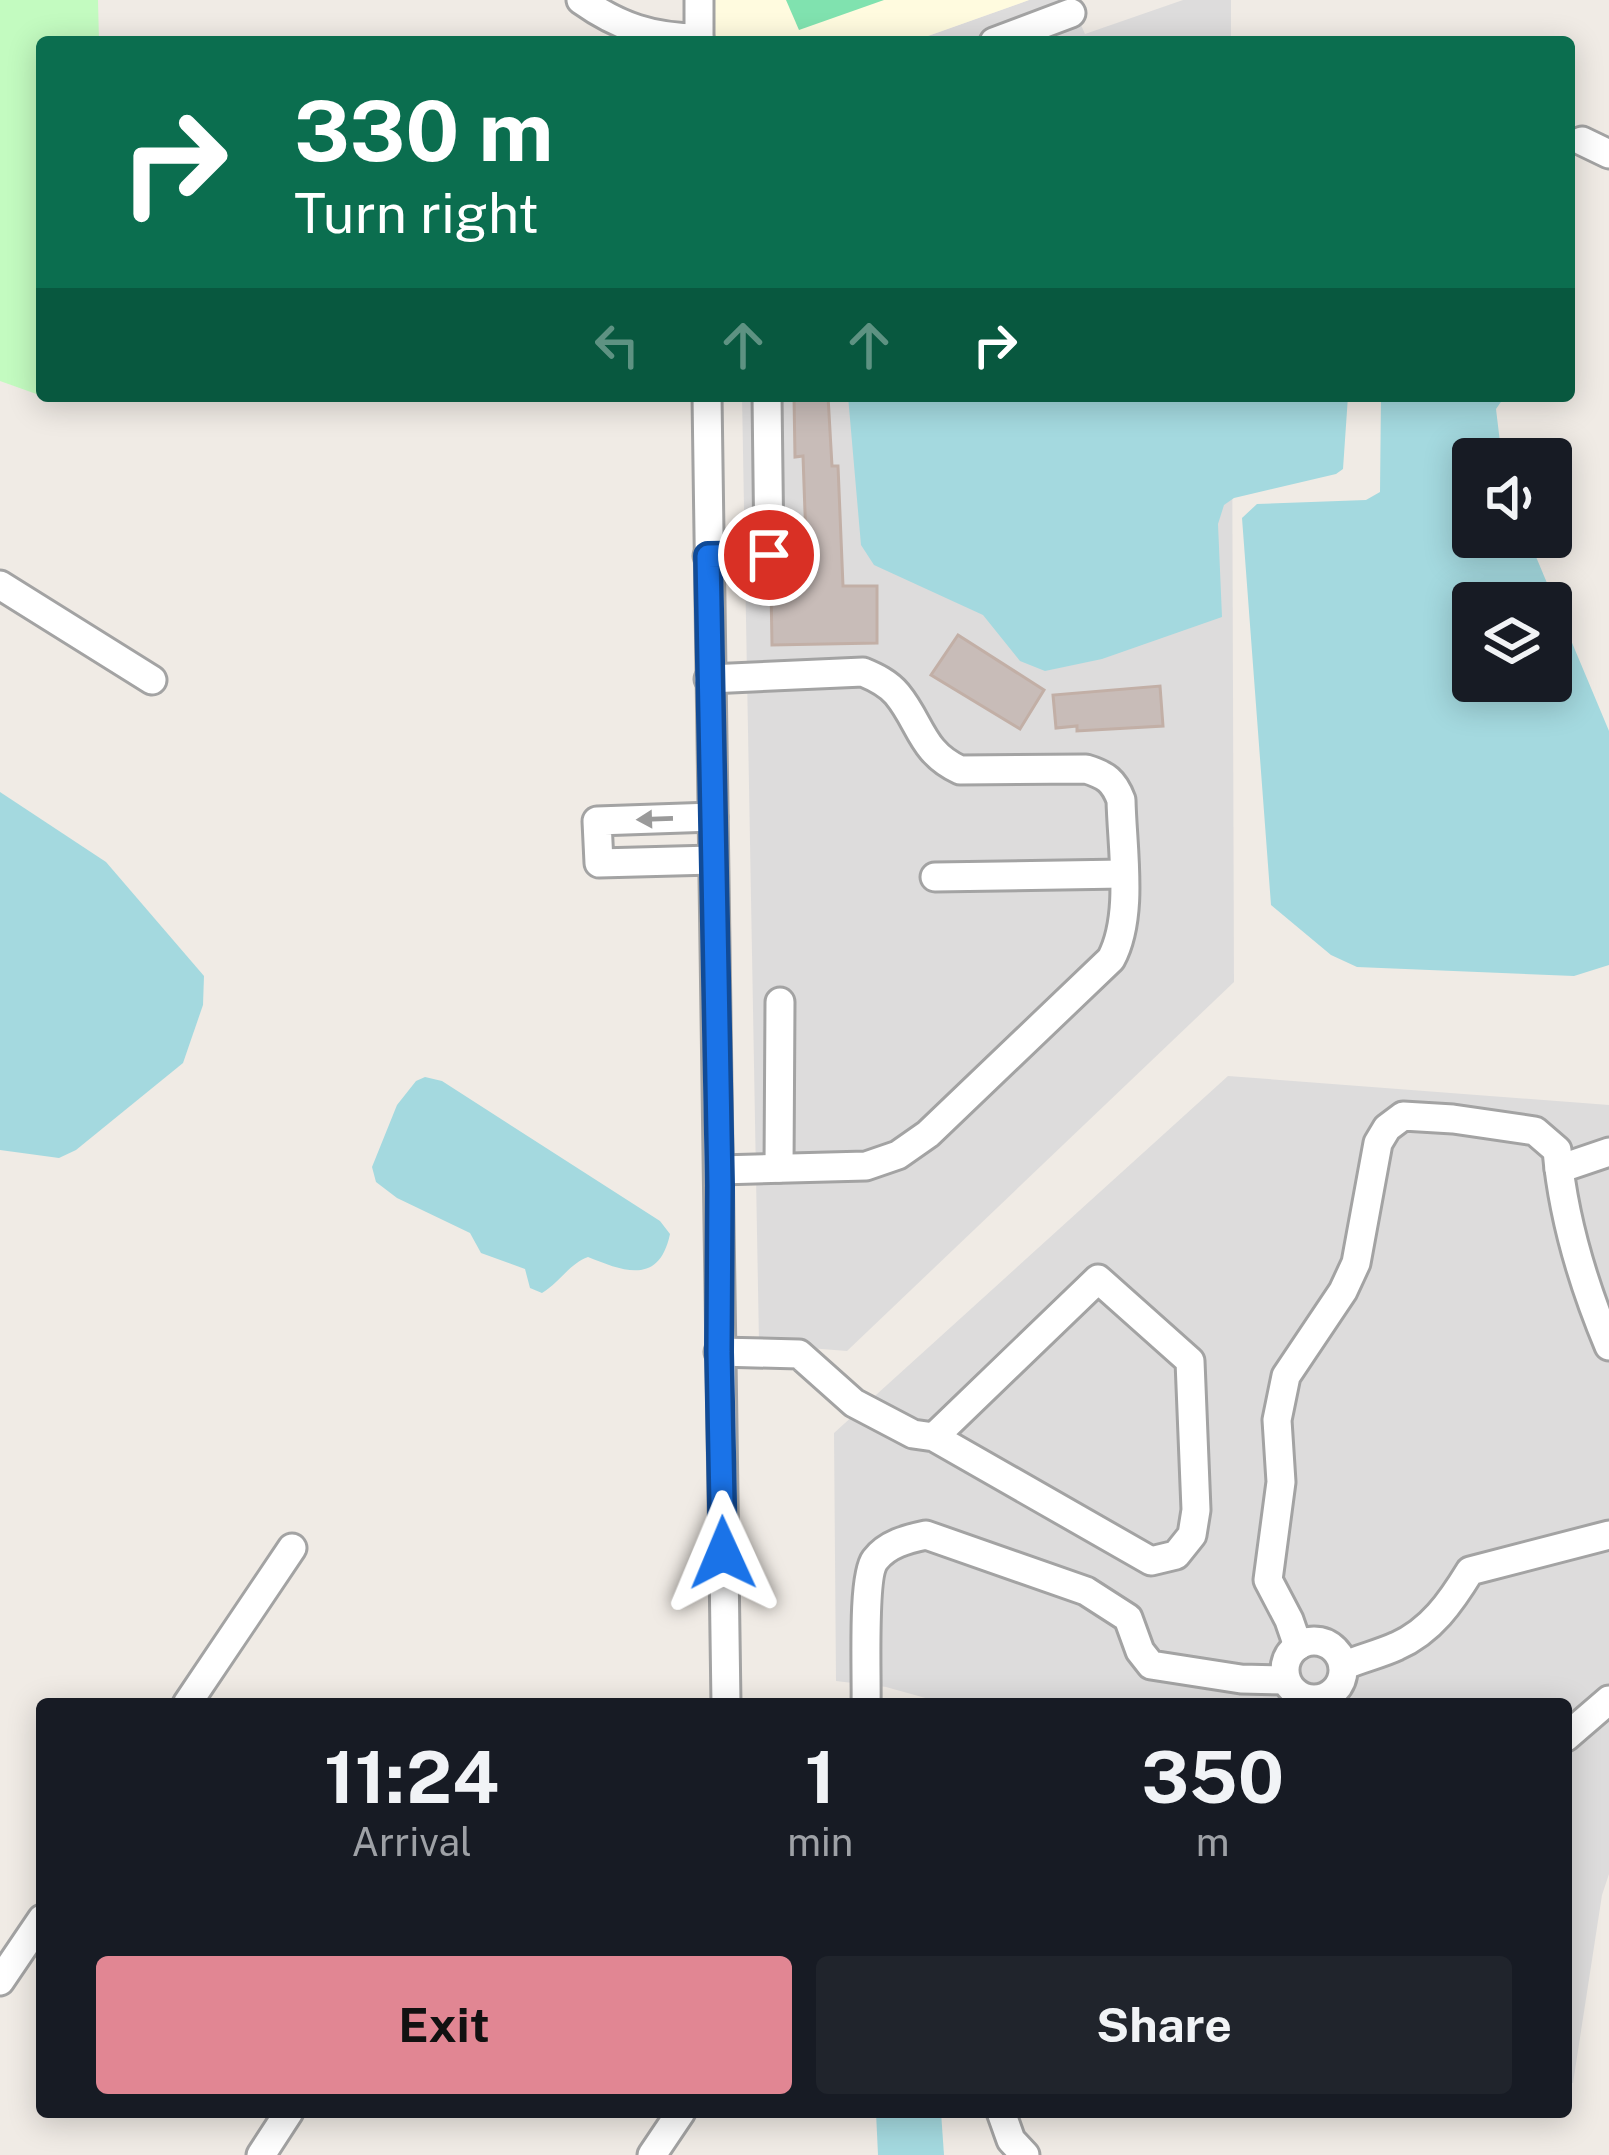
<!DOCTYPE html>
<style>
body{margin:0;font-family:"Public Sans",sans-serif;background:#20242c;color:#f1f3f6;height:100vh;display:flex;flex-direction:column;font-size:45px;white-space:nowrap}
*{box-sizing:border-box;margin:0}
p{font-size:39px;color:#9ea1a6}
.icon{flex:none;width:66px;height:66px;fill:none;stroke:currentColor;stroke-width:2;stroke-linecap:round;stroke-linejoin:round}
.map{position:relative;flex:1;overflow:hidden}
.drawer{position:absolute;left:36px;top:1698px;width:1536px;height:420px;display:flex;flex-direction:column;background:#171b24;border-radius:12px;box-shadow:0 6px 30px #0003}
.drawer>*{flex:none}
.top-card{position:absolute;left:36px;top:36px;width:1539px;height:366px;border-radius:12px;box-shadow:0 6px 30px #0003;background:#0b6e4f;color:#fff;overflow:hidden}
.buttons{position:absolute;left:1452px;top:438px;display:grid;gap:24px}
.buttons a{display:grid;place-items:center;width:120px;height:120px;border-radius:12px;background:#171b24;box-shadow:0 6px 30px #0003;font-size:60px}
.pin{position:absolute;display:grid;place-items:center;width:102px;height:102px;color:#fff;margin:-51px;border:6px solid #fff;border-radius:50%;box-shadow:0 3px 12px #0007}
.me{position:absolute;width:132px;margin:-66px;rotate:359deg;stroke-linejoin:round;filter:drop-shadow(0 0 9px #0008)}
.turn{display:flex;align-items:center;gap:42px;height:252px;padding:0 60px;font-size:54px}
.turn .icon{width:156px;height:156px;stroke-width:2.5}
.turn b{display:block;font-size:84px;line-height:102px}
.lanes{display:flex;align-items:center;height:114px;padding:0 60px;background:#0003;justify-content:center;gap:60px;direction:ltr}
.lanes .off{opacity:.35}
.eta{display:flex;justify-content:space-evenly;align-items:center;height:204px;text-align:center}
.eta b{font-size:72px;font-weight:700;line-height:84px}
.cta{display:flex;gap:24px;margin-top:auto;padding:24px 60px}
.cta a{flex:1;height:138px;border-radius:12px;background:#e18693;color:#111;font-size:48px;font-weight:700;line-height:138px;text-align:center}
.cta a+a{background:#20242c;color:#f1f3f6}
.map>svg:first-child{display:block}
.residential{fill:#dddcdc}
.education{fill:#fffbdf}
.park{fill:#c3fbc0}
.pitch{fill:#80e2af}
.water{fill:#a4d9df;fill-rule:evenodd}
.building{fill:#c8bcb8;stroke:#c2afa6;stroke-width:3}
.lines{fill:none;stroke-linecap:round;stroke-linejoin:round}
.minor-casing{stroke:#a3a3a3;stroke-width:33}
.minor{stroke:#fff;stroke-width:27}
.oneway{fill:#9a9a9a}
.route-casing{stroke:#114b97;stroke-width:30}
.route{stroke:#1a73e8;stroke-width:21}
</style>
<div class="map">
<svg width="1609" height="2155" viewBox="0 0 1609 2155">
<rect width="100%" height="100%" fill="#f0ebe5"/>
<g class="residential">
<path d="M1029,0h41l15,34 98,-34h48v42h-320z"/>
<path d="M742,396h490l2,586 -387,369 -88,-7z"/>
<path d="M1228,1076l381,29v769l-7,21 -29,188 -7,-1v-378h-619l-61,-17 -50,-6 -2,-248z"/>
</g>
<path class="education" d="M711,0h318l-118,42h-199z"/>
<path class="park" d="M0,0h98l1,42h-57v354l-42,-15z"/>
<path class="pitch" d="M786,0h98l-85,30z"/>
<g class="water">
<path d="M848,396h500l-5,73 -7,5 -102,24 -10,7 -6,19 4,93 -120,42 -57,12 -25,-10 -37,-46 -109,-50 -13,-20z"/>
<path d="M1381,396h124l-9,13 6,50h-29v78h49l12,15 75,179v234l-35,11 -217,-9 -26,-12 -60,-50 -29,-387 15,-14 109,-4 14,-8zM1551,603v78h-78v-78z"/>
<path d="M0,792l106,70 98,114 -1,29 -20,58 -107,87 -17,8 -59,-8z"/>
<path d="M425,1077l17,4 218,140 10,13c-11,52 -47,37 -82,23 -19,7 -28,25 -46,36l-12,-5 -5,-19 -44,-16 -11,-20 -73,-35 -21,-16 -4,-15 25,-62 19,-24z"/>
<path d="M876,2112h65l3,43h-66z"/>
</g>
<g class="building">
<path d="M794,396h34l4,70h6l5,120h34v57l-105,2 -1,-58h26l-2,-45 11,-1 -3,-85 -8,1z"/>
<path d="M958,635l86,55 -24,39 -89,-54z"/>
<path d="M1160,686l3,40 -86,5v-5l-21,2 -3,-33z"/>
</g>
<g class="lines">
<defs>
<g id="minor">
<path d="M581,0c38,27 72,38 118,38"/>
<path d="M699,0v42"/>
<path d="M994,42l77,-29"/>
<path d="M1582,141l27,13"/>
<path d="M707,396l19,1308"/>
<path d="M708,556l61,-1 -2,-159"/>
<path d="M0,585l152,95"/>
<path d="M709,679l154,-7c12,5 25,11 34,22 24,29 24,58 63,76l126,-1c20,6 28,12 35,31 1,49 13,116 -10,159l-183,175 -30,21 -32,11 -146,4"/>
<path d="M713,817l-116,4 2,42 114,-3"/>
<path d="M935,877l188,-3"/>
<path d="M779,1168l1,-166"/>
<path d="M1559,1169l50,-17"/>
<path d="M719,1352l80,2 55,49 59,31 21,3 164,-158 92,82 6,149 -4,25 -16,20 -25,6 -217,-124"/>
<circle cx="1314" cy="1670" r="29"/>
<path d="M1298,1646l-9,-26 -21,-40 13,-98 -4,-62 9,-44 57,-85 13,-28 22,-120 9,-15 16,-12 50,3 82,12 22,19c6,67 26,134 52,196"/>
<path d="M1343,1666c18,-8 37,-12 54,-20 34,-15 54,-44 73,-75l139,-36"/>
<path d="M187,1704l105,-156"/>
<path d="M866,1704c1,-27 -4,-127 9,-144 12,-16 32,-21 51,-25l160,56 42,27 12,33 11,14 90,14 45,1"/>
<path d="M1566,1737l43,-37"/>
<path d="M0,1981l42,-62"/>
<path d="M1001,2112l10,28 14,15"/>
<path d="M261,2155l28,-43"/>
<path d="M652,2155l29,-43"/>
</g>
</defs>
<use href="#minor" class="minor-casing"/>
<use href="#minor" class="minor"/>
</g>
<defs><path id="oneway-solid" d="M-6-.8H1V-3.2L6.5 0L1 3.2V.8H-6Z" transform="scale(3)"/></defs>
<use class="oneway" href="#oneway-solid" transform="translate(655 819) rotate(178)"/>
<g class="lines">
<defs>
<path id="route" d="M723,1553l-4,-201 1,-166 -12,-630 61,-1"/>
</defs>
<use href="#route" class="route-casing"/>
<use href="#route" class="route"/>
</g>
</svg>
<div class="buttons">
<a><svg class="icon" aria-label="sound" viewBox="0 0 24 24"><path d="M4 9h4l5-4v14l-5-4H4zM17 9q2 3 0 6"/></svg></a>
<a><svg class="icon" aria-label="layers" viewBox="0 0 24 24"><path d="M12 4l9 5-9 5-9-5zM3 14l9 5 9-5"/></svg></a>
</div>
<div class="pin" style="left:769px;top:555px;background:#d93025"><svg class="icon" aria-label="arrive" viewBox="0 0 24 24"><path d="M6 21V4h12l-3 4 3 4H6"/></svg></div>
<svg class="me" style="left:723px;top:1553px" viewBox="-20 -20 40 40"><path d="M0-17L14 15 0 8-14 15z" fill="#1a73e8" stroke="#fff" stroke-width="4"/></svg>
<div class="top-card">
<div class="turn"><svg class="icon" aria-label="right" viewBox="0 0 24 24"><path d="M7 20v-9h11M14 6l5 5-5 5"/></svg><div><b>330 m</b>Turn right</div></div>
<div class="lanes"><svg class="icon off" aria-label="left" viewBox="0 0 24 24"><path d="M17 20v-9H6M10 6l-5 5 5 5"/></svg><svg class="icon off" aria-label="ahead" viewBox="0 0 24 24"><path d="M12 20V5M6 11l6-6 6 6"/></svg><svg class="icon off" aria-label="ahead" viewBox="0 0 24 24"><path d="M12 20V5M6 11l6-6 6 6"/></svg><svg class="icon" aria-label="right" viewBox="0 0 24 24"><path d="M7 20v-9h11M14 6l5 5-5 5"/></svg></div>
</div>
<section class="drawer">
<div class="eta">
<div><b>11:24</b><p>Arrival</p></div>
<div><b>1</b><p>min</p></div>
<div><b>350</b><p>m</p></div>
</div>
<div class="cta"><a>Exit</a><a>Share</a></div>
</section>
</div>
